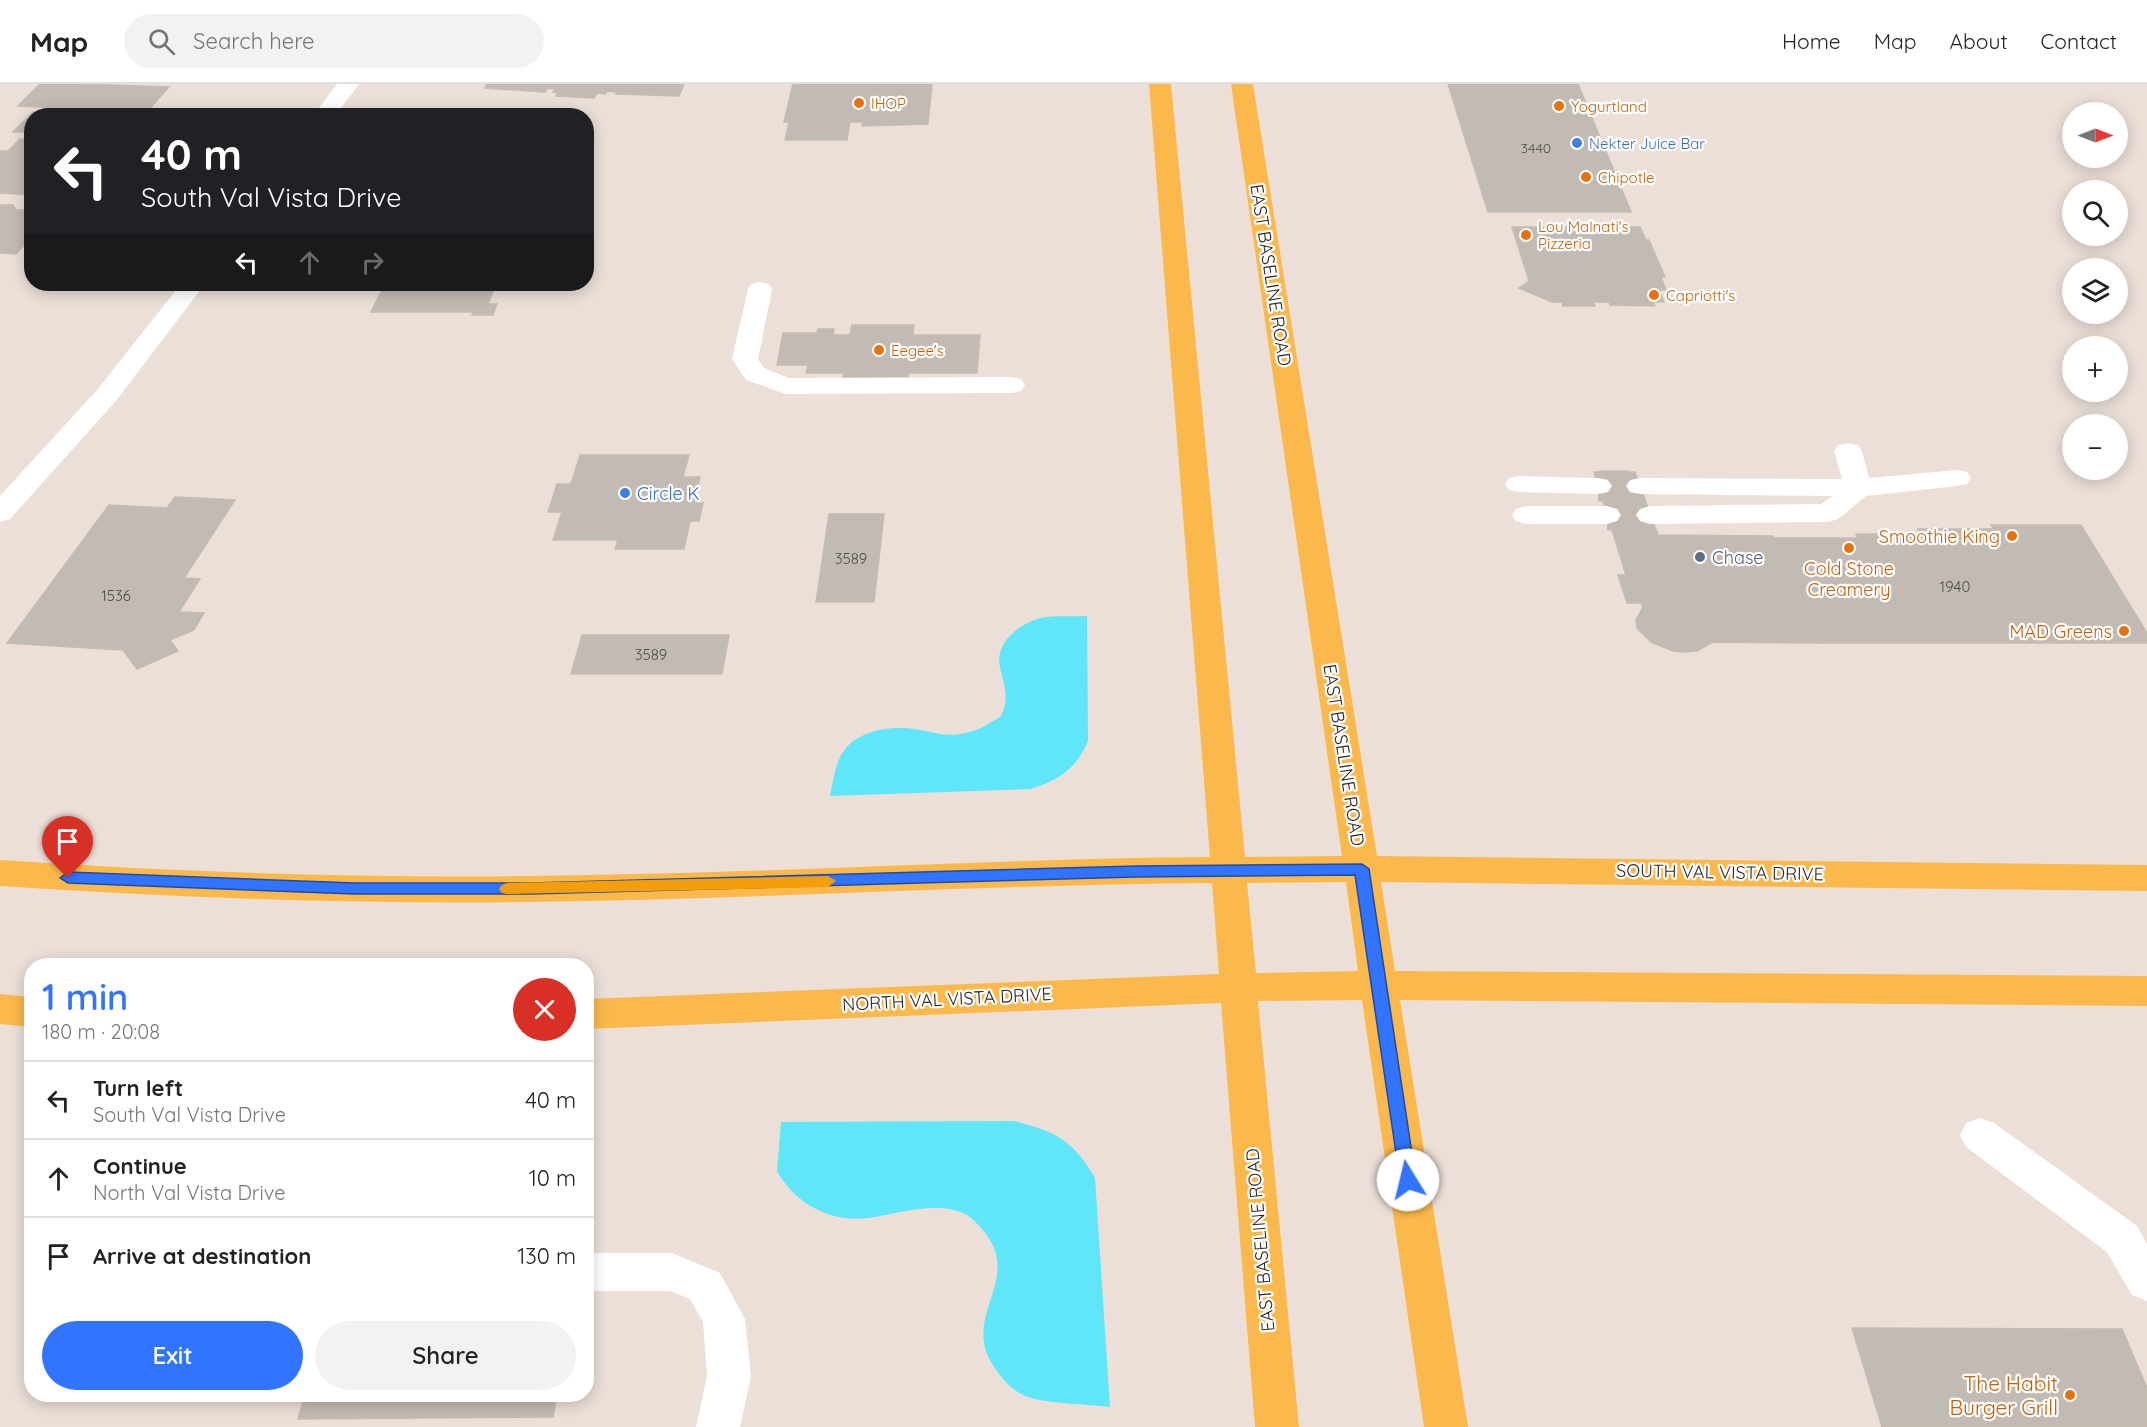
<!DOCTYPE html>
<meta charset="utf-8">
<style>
body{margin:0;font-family:Quicksand,sans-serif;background:#f2f2f2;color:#222;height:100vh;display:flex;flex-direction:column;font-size:22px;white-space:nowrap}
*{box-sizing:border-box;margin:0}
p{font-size:20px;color:#767676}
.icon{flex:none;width:33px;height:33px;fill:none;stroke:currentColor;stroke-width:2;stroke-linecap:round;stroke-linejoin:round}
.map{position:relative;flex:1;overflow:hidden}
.side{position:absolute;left:24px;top:874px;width:570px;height:444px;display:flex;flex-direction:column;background:#fff;border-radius:24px;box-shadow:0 3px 15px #0003}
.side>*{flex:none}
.banner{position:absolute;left:24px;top:24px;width:570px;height:183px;border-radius:24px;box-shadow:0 3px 15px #0003;background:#202124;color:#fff;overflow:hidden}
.needle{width:39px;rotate:90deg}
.tools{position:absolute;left:2062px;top:18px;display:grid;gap:12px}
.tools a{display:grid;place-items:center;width:66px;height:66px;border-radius:50%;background:#fff;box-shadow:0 3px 15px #0003;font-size:30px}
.pin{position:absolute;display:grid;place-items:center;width:51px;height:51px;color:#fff;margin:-62px -26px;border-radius:50% 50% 50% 0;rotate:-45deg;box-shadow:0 0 6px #0007}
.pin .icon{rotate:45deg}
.me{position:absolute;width:66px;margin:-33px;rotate:351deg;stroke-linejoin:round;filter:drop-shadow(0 0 4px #0008)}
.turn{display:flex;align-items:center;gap:21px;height:126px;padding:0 18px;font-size:27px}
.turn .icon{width:78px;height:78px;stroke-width:2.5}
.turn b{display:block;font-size:42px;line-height:51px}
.lanes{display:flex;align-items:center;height:57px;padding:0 18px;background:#0003;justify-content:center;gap:30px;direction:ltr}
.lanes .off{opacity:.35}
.round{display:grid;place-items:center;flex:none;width:63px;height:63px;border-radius:32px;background:#f2f2f2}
.overview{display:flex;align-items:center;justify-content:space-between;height:102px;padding:0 18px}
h1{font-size:36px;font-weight:600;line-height:45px;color:#3074ff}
.cta{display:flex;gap:12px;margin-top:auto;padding:12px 18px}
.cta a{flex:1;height:69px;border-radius:36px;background:#3074ff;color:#fff;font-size:24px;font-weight:600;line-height:69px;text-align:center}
.cta a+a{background:#f2f2f2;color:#222}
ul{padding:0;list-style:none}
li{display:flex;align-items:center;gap:18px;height:78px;padding:0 18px;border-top:2px solid #e0e0e0}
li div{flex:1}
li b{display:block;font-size:22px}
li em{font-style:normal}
header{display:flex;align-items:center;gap:36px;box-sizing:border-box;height:84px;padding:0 30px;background:#fff;border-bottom:2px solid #e0e0e0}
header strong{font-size:28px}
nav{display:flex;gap:33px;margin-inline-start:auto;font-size:21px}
.search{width:420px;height:54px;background:#f2f2f2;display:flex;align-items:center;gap:15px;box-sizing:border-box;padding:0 21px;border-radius:33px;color:#767676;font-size:22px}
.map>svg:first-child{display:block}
.water{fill:#5fe6f9}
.building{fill:#c2bbb3;stroke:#c6bcb1;stroke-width:1.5}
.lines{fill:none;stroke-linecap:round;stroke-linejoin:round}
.minor-tunnel{stroke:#c4bab4;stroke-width:31;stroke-dasharray:31 16;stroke-linecap:butt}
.minor{fill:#fff;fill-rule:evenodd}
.major{fill:#fcb94b;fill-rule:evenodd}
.route{fill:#3074ff;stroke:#1f4ba6;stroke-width:1.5}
.slow{fill:#f59e0b}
.food-dot{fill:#e8710a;stroke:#fff;stroke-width:2}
.shop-dot{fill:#3f7fe0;stroke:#fff;stroke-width:2}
.service-dot{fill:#5c6f8a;stroke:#fff;stroke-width:2}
.labels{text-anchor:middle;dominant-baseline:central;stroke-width:4.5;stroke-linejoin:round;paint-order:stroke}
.far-number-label{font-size:14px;fill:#4e4c4a}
.far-food-label{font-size:15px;fill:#c56008;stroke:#fff;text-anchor:start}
.far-shop-label{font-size:15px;fill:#366cbe;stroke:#fff;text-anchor:start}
.number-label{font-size:15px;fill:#4e4c4a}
.street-label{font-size:18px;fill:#272727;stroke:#fff}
.shop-label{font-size:18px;fill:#366cbe;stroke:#fff;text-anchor:start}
.food-label{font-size:18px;fill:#c56008;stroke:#fff;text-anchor:end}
.service-label{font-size:18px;fill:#4e5e75;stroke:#fff;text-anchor:start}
.near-food-label{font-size:21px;fill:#c56008;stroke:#fff;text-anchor:end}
</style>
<header>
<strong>Map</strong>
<div class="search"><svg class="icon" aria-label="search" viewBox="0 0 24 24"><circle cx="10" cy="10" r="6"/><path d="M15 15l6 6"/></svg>Search here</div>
<nav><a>Home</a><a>Map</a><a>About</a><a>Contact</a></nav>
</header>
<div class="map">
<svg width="2147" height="1343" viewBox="0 0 2147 1343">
<rect width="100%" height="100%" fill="#ebdfd7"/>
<g class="water">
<path d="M1087,532l1,125c-12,28 -29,39 -57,48l-201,7c3,-14 5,-32 13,-44 15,-22 47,-26 71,-23 16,2 30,8 46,5 16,-2 28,-9 41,-18 9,-18 3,-31 -1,-49 -6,-24 20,-44 41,-49 14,-3 31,-1 46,-2z"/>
<path d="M1014,1037c42,11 59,19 81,57l15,229c-23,-3 -61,-3 -82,-10 -14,-5 -23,-15 -31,-26 -45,-59 41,-94 -26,-153 -8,-7 -20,-9 -30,-10 -26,-1 -48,6 -72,10 -38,5 -74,-14 -92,-47l4,-49z"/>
</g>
<g class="building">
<path d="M40,0h38l91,3 -26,29h-111v16h-19l20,-20 6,1 6,-6 -27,-1z"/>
<path d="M487,0h197l-5,12 -63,-2 1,-2 -9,-1 -3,3 -8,-1 -3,5 -38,-2 1,-4h-4l2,-3 -7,-1 -3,4 -60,-4z"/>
<path d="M793,0h139l-4,40 -66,2 1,-4h-13l-3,18h-62l4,-18h-5z"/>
<path d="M1448,0h130l53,128h-143z"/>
<path d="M20,55l12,1v55l-32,-2v-42h8z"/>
<path d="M0,121h13l3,5h16v26l-16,18 -16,-1z"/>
<path d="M1512,143h128l6,13h3l16,37h-4l5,13h-7l5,12h-11l2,4 -45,-1 -1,-3h-16l2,4h-32l-1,-4h-10l-33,-14 10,-7z"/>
<path d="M385,200h111l-8,20h9l-4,11h-21l1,-3h-102z"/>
<path d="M852,241h62l-1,10h67l-3,38h-69v5h-65l1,-5h-38l2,-8h-31l6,-32h34l1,-4h16l-1,6h17z"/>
<path d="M580,371h109l-6,22h17l-6,26h9l-4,18h-9l-6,28h-69l3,-9h-65l9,-28h-14l9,-28h14z"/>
<path d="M1594,388h41l23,63 115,1 44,107 -104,-1 -16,9 -12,1 -12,-1 -22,-9 -14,-14 -1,-8 7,-13 -2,-4h-14l-9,-28h8z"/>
<path d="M175,413l60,3 -51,78 16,1 -21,33 25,1 -10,17 -24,10 8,11 -41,18 -14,-19 -116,-7 102,-138 58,3z"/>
<path d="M829,430h55l-10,88h-58z"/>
<path d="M1991,441h90l66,108v10h-330l-44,-105h85l-2,-4h64l-2,-5h76z"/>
<path d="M582,551h147l-7,39h-151z"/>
<path d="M1852,1244l270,1 25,59v39h-265z"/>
<path d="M305,1311h252l-4,22 -255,2z"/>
</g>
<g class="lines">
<g class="minor-tunnel">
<path d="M1598,402h42"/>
<path d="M1607,431h43"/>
</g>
<g class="minor">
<path d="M337,0h22l-24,32h-22z"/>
<path d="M760,198l9,2 3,5 -14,70 6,9 25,10 223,-1 9,2 4,6 -4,6 -9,2 -226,1 -40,-14 -14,-21 16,-70 3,-5z"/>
<path d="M181,200h24l-90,118 -105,117 -10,3v-26l97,-106z"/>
<path d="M1848,359l10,2 4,6 7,27 88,-8 10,2 4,6 -4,6 -10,2 -91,10 -28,23 -10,3 -178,2 -10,-3 -4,-6 4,-6 10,-3 171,-2 12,-8 -193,-2 -10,-2 -4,-6 4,-6 10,-2 202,1 -8,-28 4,-6z"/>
<path d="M1519,392l79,2 10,2 4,6 -4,6 -10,2 -79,-2 -10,-2 -4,-6 4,-6z"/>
<path d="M1526,422h81l10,3 4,6 -4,6 -10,3h-81l-10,-3 -4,-6 4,-6z"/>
<path d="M1980,1034l14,5 143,103 10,18v57l-15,-6 -25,-43 -141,-105 -6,-12 6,-12z"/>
<path d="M586,1169h86l48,20 25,46 6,57 -11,51h-44l11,-51 -4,-54 -13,-23 -20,-8h-84z"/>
</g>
<g class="major">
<path d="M1149,0h22l74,773 97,-1 -111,-772h22l124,772 770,9v26l-766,-9 14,89 752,5v30l-747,-6 68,427h-44l-62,-427 -104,1 41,426h-44l-34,-424 -635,26v-30l633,-25 -7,-91c-227,2 -455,16 -682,19 -177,2 -354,-4 -530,-16v-26c176,12 352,18 529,16 227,-2 454,-17 681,-19zM1346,798l12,89 -102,2 -9,-90z"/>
<path d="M0,910l32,3v30l-32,-3z"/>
</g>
</g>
<path class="route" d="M1362,780l7,5 47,311 -2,5 -6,2 -6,-2 -2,-5 -45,-305 -219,2 -605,17h-176l-287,-11 -8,-5 8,-6 287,11h176l605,-17z"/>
<path class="slow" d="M828,792l8,5 -8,6 -321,7 -5,-1 -3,-4 3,-4 5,-2z"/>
<g class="food-dot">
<circle cx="859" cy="19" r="6"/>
<circle cx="1559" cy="22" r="6"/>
<circle cx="1586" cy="93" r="6"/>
<circle cx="1526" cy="151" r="6"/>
<circle cx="1654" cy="211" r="6"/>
<circle cx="879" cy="266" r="6"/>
<circle cx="2012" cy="452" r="6"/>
<circle cx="1849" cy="464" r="6"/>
<circle cx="2124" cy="547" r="6"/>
<circle cx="2070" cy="1311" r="6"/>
</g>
<g class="shop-dot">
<circle cx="1577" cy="59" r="6"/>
<circle cx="625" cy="409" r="6"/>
</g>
<circle class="service-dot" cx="1700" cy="473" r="6"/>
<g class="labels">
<g class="far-number-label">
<text x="1536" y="64">3440</text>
</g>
<g class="far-food-label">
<text x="871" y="19">IHOP</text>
<text x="1571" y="22">Yogurtland</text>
<text x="1598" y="93">Chipotle</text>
<text x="1538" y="142">Lou Malnati's<tspan x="1538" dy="17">Pizzeria</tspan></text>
<text x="1666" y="211">Capriotti's</text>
<text x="891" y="266">Eegee's</text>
</g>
<g class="far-shop-label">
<text x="1589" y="59">Nekter Juice Bar</text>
</g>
<g class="number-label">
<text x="851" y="474">3589</text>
<text x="1955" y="502">1940</text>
<text x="116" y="511">1536</text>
<text x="651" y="570">3589</text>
</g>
<g class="street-label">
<text transform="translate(1271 191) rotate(81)">EAST BASELINE ROAD</text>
<text transform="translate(1344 671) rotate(81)">EAST BASELINE ROAD</text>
<text transform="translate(1720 788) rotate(1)">SOUTH VAL VISTA DRIVE</text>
<text transform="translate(947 915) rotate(-3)">NORTH VAL VISTA DRIVE</text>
<text transform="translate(1260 1156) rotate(-95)">EAST BASELINE ROAD</text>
</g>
<g class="shop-label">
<text x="637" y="409">Circle K</text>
</g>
<g class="food-label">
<text x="2000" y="452">Smoothie King</text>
<text x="1849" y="484" text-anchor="middle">Cold Stone<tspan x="1849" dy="21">Creamery</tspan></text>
<text x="2112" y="547">MAD Greens</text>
</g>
<g class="service-label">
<text x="1712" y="473">Chase</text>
</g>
<g class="near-food-label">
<text x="2058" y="1299">The Habit<tspan x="2058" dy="24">Burger Grill</tspan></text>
</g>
</g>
</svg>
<div class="tools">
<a><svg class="needle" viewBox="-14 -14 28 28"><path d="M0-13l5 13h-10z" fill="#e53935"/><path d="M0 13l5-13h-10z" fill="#767676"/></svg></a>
<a><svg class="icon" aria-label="search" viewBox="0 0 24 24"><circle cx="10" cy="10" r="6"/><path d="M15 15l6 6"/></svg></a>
<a><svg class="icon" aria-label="layers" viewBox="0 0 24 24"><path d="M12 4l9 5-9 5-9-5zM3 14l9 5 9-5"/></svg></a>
<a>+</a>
<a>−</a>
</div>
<div class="pin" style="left:68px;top:794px;background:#d93025"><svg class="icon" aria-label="arrive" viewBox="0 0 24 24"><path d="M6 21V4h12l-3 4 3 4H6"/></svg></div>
<svg class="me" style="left:1408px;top:1096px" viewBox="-20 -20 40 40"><circle r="19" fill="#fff"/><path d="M0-13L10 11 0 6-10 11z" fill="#3074ff"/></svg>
<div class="banner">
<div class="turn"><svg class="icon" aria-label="left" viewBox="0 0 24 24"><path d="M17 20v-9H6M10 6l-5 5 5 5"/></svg><div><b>40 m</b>South Val Vista Drive</div></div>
<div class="lanes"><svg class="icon" aria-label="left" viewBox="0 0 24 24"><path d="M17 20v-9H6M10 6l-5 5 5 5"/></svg><svg class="icon off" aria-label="ahead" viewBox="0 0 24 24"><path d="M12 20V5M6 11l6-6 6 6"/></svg><svg class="icon off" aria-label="right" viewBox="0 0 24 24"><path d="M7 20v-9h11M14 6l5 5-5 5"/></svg></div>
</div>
<section class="side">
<div class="overview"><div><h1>1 min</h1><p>180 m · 20:08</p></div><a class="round" style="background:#d93025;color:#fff"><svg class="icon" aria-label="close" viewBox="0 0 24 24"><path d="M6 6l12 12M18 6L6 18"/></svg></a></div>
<ul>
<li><svg class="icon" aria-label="left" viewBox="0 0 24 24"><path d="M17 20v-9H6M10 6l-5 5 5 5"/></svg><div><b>Turn left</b><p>South Val Vista Drive</p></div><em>40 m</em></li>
<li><svg class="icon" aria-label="ahead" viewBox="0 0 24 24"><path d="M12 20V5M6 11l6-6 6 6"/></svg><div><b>Continue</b><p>North Val Vista Drive</p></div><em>10 m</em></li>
<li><svg class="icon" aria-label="arrive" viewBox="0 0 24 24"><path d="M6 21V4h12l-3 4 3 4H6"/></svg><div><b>Arrive at destination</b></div><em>130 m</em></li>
</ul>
<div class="cta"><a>Exit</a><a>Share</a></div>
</section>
</div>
